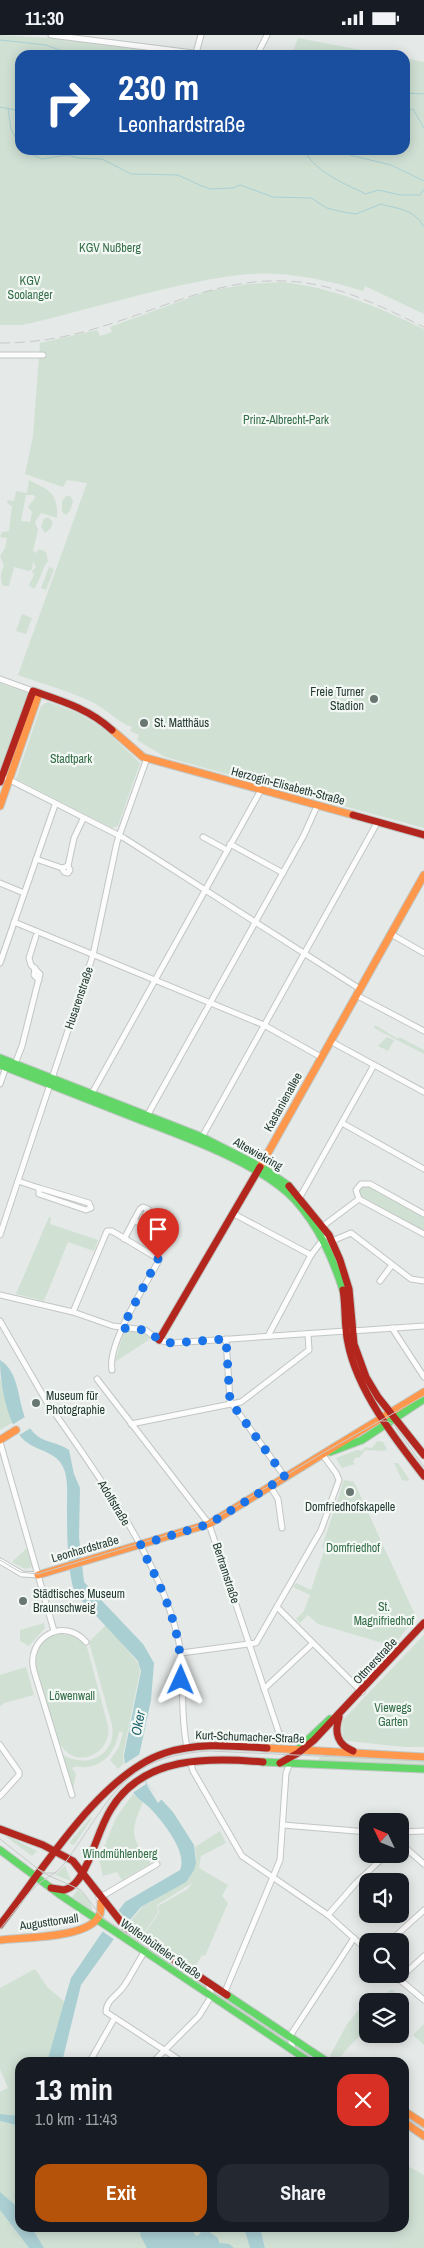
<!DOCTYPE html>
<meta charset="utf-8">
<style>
body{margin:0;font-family:"Archivo Narrow",sans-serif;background:#242831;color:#f1f3f6;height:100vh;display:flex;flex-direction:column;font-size:19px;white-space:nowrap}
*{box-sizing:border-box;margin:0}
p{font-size:16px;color:#9ea1a6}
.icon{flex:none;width:28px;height:28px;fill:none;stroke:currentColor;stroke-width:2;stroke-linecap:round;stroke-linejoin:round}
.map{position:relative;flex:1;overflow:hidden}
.side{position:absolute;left:15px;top:2022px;width:394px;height:175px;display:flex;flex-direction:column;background:#171b24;border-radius:15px;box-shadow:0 2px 12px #0003}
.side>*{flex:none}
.banner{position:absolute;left:15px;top:15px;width:395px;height:105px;border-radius:15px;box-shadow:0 2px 12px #0003;background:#1a4fa0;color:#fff;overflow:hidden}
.needle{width:32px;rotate:313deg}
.controls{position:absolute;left:359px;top:1778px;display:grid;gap:10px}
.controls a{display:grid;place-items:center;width:50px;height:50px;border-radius:10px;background:#171b24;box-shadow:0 2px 12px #0003;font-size:25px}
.pin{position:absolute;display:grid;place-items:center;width:42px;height:42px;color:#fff;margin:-51px -21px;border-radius:50% 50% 50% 0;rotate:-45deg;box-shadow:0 0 5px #0007}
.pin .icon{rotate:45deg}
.me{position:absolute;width:55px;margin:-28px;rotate:1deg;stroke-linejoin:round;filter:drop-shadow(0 0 4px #0008)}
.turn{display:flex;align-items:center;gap:18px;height:105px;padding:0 20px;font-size:22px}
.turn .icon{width:65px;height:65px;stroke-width:2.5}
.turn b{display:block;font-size:35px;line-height:42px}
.round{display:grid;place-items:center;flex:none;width:52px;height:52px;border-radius:15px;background:#242831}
.head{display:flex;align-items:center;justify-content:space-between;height:85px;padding:0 20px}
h1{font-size:30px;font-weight:700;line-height:38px}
.button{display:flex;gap:10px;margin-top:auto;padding:10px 20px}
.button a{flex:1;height:58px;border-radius:15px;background:#b45309;color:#fff;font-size:20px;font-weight:700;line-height:58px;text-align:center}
.button a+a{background:#242831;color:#f1f3f6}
.status{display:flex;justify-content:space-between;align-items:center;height:35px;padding:0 25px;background:#171b24;direction:ltr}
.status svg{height:14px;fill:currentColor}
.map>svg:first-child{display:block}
.green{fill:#d0e1d4;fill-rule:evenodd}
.water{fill:#aacfd3}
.pier{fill:#e5e9e7}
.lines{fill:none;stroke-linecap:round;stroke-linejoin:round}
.stream{stroke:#aacfd3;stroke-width:1}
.street-casing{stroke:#c2c6c4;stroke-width:7}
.fast-casing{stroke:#c0c7c4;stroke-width:9}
.slow-casing{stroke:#c0c7c4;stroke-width:9}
.jam-casing{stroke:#c0c7c4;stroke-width:9}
.street{stroke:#fbfcfb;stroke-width:5}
.fast{stroke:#63d668;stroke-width:7}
.slow{stroke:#ff974d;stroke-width:7}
.jam{stroke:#b3261e;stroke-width:7}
.tram{stroke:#c7cac9;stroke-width:1}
.rail{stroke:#c7cac9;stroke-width:1;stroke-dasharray:10 5;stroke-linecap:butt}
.route{stroke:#1a73e8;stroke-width:9;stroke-dasharray:0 16.2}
.poi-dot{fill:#687772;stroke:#f3f8f5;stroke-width:2}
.labels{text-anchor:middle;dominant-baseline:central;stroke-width:4.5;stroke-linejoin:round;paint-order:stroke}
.park-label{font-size:12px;fill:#336d47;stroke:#f3f8f5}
.poi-label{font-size:12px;fill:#243a33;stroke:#f3f8f5;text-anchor:start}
.street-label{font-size:12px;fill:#243a33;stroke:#f3f8f5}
.water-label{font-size:14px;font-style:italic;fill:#246770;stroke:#f3f8f5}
</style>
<div class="status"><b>11:30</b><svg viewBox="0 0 49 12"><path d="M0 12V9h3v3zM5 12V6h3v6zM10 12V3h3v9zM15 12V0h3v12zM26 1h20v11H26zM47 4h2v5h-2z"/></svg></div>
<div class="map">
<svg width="424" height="2213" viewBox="0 0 424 2213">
<rect width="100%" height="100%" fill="#e5e9e7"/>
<g class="green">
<path d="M0,0l50,3 130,17h-160v95h385v-92l19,4v252l-59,-28 -2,5c-39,-12 -84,-21 -125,-16 -73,10 -145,34 -216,50h-22z"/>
<path d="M298,3l90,17h-96z"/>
<path d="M281,247c52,5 96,25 143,47v499l-259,-71 -28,-17 2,-5 -9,-4 2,-4c-15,-5 -25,-18 -40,-25 -23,-11 -49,-18 -74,-27l69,-192 -20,-3 -4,7 -3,-1 -35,-12 8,-38 7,-93 57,-13 3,6 12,-4 -2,-5 98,-36 40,-7z"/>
<path d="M29,445c21,11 29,12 28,38l-16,-5 -6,9 3,8 -5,21 3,2 3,-4 7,3 2,9c-7,9 -7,19 -14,28l-5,-4 5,-10 -2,-4 4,-4 -3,-6 -1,8 -3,2 -15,-4 -5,19h-6c-3,-7 -3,-13 1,-20l-4,-10 5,-8 2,-10 -7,-1 2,-5 7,-1 3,-25 -4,-2 -1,-4 7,1 2,-10 11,2zM26,460h8l1,3 -7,9 4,5 -2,10 -9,-1z"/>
<path d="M66,461h4l3,5 -3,10 -4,4 -4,-3v-11z"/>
<path d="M48,482l5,5 -3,7 -5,4 -4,-6 3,-8z"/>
<path d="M49,532l5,2 -8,21 -5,-2z"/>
<path d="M22,579l10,4 -6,16 -10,-3z"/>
<path d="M0,648l28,10 -28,78z"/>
<path d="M48,667l30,11 25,15 37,35 -22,63 -6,2 -96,-49 25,-73z"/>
<path d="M375,990l23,14 1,-2 25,13v4l-50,-26z"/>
<path d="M387,1002l7,3 -6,11 -10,-5z"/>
<path d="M363,1148l61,31v20l-65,-35 -2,-12z"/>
<path d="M49,1182l2,1 -1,6 48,16 -4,11 -26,-9 -24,59 -28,-7z"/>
<path d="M124,1296h18l8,8 -35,23z"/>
<path d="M0,1342l12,46 -12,7z"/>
<path d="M377,1406l6,1 4,7 -3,2 -19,-1 -6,8 -3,-1 -3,4 2,3 -13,4 -6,-10 21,-8 5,1 3,-4 7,1z"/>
<path d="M394,1428h4l11,16 -1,2 -6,-1z"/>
<path d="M344,1445l10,2 62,135 -23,29 -75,-22 -10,-9 -8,8 -4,-4 8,-8 6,-16 -17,-8 3,-4 15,7 14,-42 -3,-1z"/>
<path d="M27,1513l6,19 -8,2 -13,-7z"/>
<path d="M44,1588l1,5 -16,18 -9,-5v-11z"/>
<path d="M106,1590l33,39 1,7 -17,84 1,8 -6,6 -8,-9 9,-13 4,-15h-4c-3,17 -13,33 -32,35 -6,1 -10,-2 -15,1l4,6 -3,16 -10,-35c24,14 54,0 49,-30l-23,-83z"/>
<path d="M59,1598l18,4 10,10 21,79c4,26 -29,44 -46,21 -10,-12 -21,-61 -26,-78 -1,-19 5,-31 23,-36z"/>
<path d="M424,1600v112h-20l-56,-6 -5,-3 -1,-17z"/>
<path d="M26,1632l8,28 -30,8 -4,4v-32z"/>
<path d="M348,1721l76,3v6l-108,-2 4,-6 27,1z"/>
<path d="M133,1759l10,8c-13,30 -13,35 8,61l-29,17 -5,-8 -14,4 -4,-17 17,-41z"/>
<path d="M91,1782l1,1 -18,27 -5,-2z"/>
<path d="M220,1796l6,12 -25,13 -2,12 29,17 -6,11 6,7 -23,53 -3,-1 -7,12 -50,-34 14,-20 -1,-7 30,-17 4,-6 -35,22 1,8 -15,21 -13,-12 12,-15 20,-12 34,-32 -1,-16z"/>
<path d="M0,1797l37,19 -5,5z"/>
<path d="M65,1831l6,15 -16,-6z"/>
<path d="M78,1854c7,6 16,15 14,24l-21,-14z"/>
<path d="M35,1934l13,19 17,14 -18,60 -27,1v53l-20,-2v-22l8,-4 -8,-19v-81z"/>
<path d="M392,1954l3,3 -7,9h-13z"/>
<path d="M363,1970l4,1c1,34 -13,29 -29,55l-8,-5 17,-32z"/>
<path d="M424,1989v21l-11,-10z"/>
<path d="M0,2086l20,5v83l-20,-17z"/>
<path d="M404,2129l20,11v73h-159l-5,-20 144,-1z"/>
<path d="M0,2175l29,38h-29z"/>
<path d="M32,2193h212l6,20h-206z"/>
</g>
<g class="water">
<path d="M0,1325c24,15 15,52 34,73 9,10 25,9 35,17l5,24 6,14 -1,49 5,45 59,62 11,19 -3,37 -12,56 8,28 26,28 21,33 2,18 -2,7 -8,12 -45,25 -25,29 -35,49 -19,77h-15l24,-84 32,-47 22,-29 55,-32c8,-18 -17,-48 -30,-62 -5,-5 -13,-9 -17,-16 -5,-10 -8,-26 -9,-37l17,-84 -3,-10 -63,-68c-8,-21 -8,-64 -8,-87 0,-11 1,-23 -2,-34 -6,-21 -25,-19 -40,-31 -18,-15 -25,-58 -25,-81z"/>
<path d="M0,2079l20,2v10l-20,-5z"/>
<path d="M0,2157l20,17v18l12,1 12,20h-15l-29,-38z"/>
<path d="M141,2193h50l4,7 3,1 6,-8 14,10 1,5 10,1 5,4h-87l-7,-13z"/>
<path d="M244,2193h16l5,20h-15z"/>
</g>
<g class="pier">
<path d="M25,1382l6,11 -12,7 -7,-10z"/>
<path d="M140,1719l6,30 16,15 -4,4 -12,-19 -15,10 -8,-29z"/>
<path d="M117,1874l13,13 -15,18 -13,-9z"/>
</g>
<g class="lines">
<g class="stream">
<path d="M0,5l46,5 27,10"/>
<path d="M405,58l19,1"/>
<path d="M0,72l20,4"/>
<path d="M8,73l3,21 9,17"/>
<path d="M405,76l8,-2 11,19"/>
<path d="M23,115l19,9 25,-4 12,3 23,1 29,15 47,1 24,11 9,3 22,-1 7,-3 33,12 38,1 16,10 16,4 13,2 25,-10c12,4 25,4 35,13 4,2 5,7 8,10"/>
<path d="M304,115c11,22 41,34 62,44l12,-4 23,5h19l4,-6"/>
<path d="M329,115l62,15 33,16"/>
</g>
<defs>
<g id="street">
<path d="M51,0l158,20"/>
<path d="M196,18l5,-18"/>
<path d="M257,20l10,-20"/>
<path d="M0,320h43"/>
<path d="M0,644l33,12"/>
<path d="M0,740l124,63 236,151"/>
<path d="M203,802l24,13"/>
<path d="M230,809l53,29"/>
<path d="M36,824l26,9 6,-2 6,-28 9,-19"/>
<path d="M62,833l2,4 4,1 2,-3 -2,-4"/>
<path d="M0,848l24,10"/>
<path d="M14,887l250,103 57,32"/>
<path d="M391,899l33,19"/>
<path d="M0,928l55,-158"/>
<path d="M35,933l-1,7 5,5"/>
<path d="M356,960l68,36"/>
<path d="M330,1006l94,51"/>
<path d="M15,1029l7,-18 18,-72 -9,-9 -2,-7 7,-22"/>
<path d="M0,1049l6,-17"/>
<path d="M91,1060l170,-305"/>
<path d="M147,1081l157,-281 13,-29"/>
<path d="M342,1088l82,46"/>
<path d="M202,1102l175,-314"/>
<path d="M18,1146l21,7"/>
<path d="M39,1153l50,15 2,5 -5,2 -47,-16z"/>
<path d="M300,1162l74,-132"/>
<path d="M234,1179l77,41"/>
<path d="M424,1179l-54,-30h-9l-5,6 3,9 65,35"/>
<path d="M323,1191l36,-27"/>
<path d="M0,1200l93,-280 24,-113 30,-84"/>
<path d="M124,1204l16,-30 3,-2 5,2 -6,14 -9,-2"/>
<path d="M332,1206l19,-8 60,46 13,2"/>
<path d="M380,1246l12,-16"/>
<path d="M0,1260l73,17 40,14 32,4 14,10 12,3 175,-12"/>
<path d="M73,1277l34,-81h5l45,27 1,4c-13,24 -51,82 -46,108"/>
<path d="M0,1286l48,83"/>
<path d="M392,1293l32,49"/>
<path d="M352,1296l72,-5"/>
<path d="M268,1301l43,-81 13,-17"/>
<path d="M226,1304l4,62 55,76"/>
<path d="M97,1344l112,145 70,209 4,3"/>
<path d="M54,1377c45,64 106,149 124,226 8,35 1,73 9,109"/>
<path d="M131,1389l110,-22 68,-52 -1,-16"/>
<path d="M0,1407l54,189"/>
<path d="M270,1451l8,13 4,29"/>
<path d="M0,1526l22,13 16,1"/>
<path d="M277,1572l85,85"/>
<path d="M181,1618l75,-10 65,-113 18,-50 -3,-7 -14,-19"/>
<path d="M264,1654l49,-46"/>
<path d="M0,1710l19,27v3l-19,21"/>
<path d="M190,1726l3,10 49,85 86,59 40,36"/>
<path d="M72,1760l-38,-124c-9,-33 30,-55 52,-29"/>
<path d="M283,1790l85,7"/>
<path d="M400,1797l24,-1"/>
<path d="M400,1808l24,21"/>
<path d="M99,1863l58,-34"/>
<path d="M328,1880l28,-32 31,-29"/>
<path d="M390,1906l34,-31"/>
<path d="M145,1916c-8,12 -14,25 -21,35 -6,9 -18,14 -18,26l78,51"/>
<path d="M393,1939l31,26"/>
<path d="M399,1944l25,-23"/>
<path d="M224,1959l56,-134 6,-87 4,-10"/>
<path d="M293,2015l-3,-14 64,-98"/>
<path d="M89,2028l25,-44"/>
<path d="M152,2028l47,-47 13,-21 -4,-11"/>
<path d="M194,2028v-1"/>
</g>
<g id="fast">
<path d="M0,1023l202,79 61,31 26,18"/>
<path d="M0,1030c46,18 92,36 138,54 45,17 124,45 157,81 24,27 37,56 48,90"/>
<path d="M330,1417l32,-12 62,-41"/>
<path d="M298,1714l32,-30"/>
<path d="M263,1727l161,7"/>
<path d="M0,1815l59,44 253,169"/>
<path d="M227,1960l102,68"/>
</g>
<g id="slow">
<path d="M112,695l31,27 210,58"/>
<path d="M0,771l39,-113"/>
<path d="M260,1132l164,-292"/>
<path d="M0,1405l16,-10"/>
<path d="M38,1540l171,-51 215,-132"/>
<path d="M267,1713l157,9"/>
<path d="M0,1905c22,-3 91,-1 100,-26 1,-4 1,-8 1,-12"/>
<path d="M404,2076l20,13"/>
<path d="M404,2087l20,14"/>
</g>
<g id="jam">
<path d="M0,747l33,-91c29,10 56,18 79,39"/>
<path d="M353,780l71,20"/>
<path d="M289,1151l40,49 11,25 9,29 5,55 12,33 12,20 46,58"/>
<path d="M343,1255c3,17 1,36 5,53 9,47 47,96 76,133"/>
<path d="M159,1305l101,-173"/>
<path d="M339,1682c-5,16 -2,27 14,34"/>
<path d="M280,1728l18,-10 16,-13 110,-117"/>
<path d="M0,1794l43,16 30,16 52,66 102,68"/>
<path d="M51,1853l13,2c13,-3 19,-18 24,-28 8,-18 13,-37 23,-53 32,-53 98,-52 152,-47"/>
<path d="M0,1890c41,-52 100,-151 165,-172 34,-11 68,-7 102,-5"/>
</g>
</defs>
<use href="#street" class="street-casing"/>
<use href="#fast" class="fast-casing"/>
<use href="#slow" class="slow-casing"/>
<use href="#jam" class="jam-casing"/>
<use href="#street" class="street"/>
<use href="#fast" class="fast"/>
<use href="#slow" class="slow"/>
<use href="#jam" class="jam"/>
<g class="tram">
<path d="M380,1386h7l7,4 30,42"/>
<path d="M0,1525l20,12 18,2 170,-51 115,-70 101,-57"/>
<path d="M0,1804l43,34 38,17 20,26 55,39 162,108"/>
<path d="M38,1834l8,4h10"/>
<path d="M0,1894c12,-14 23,-31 37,-44 9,-8 20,-11 27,-21 47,-63 56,-108 146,-113l214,10"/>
<path d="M404,2080l20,13"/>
</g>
<path class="rail" d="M0,308c33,0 65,-5 97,-15 69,-20 128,-54 202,-46 45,5 85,26 125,45"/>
</g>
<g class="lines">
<path class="route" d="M158,1224l-36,69 23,2 15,10 11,3 55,-4 4,62 55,76 -76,47 -69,21c23,46 42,82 41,135"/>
</g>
<g class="poi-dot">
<circle cx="374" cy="664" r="5"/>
<circle cx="144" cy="688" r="5"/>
<circle cx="36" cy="1368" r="5"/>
<circle cx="350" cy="1457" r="5"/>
<circle cx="23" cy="1566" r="5"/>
</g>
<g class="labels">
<g class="park-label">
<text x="110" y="213">KGV Nußberg</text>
<text x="30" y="246">KGV<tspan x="30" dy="14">Soolanger</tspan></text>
<text x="286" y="385">Prinz-Albrecht-Park</text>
<text x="71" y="724">Stadtpark</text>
<text x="353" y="1513">Domfriedhof</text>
<text x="384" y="1572">St.<tspan x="384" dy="14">Magnifriedhof</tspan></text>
<text x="72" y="1661">Löwenwall</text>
<text x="393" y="1673">Viewegs<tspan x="393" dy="14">Garten</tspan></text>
<text x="120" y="1819">Windmühlenberg</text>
</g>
<g class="poi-label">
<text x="364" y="657" text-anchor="end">Freie Turner<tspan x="364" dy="14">Stadion</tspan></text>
<text x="154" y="688">St. Matthäus</text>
<text x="46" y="1361">Museum für<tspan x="46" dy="14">Photographie</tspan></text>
<text x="350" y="1472" text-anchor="middle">Domfriedhofskapelle</text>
<text x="33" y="1559">Städtisches Museum<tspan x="33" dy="14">Braunschweig</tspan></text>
</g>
<g class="street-label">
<text transform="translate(288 751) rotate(15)">Herzogin-Elisabeth-Straße</text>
<text transform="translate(79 963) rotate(-71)">Husarenstraße</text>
<text transform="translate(283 1067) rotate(-61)">Kastanienallee</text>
<text transform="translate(258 1119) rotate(29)">Altewiekring</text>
<text transform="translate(114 1468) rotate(59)">Adolfstraße</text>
<text transform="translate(85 1514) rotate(-16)">Leonhardstraße</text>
<text transform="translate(226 1538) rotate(72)">Bertramstraße</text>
<text transform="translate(375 1626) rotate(-47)">Ottmerstraße</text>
<text transform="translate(250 1702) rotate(2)">Kurt-Schumacher-Straße</text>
<text transform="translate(49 1887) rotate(-8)">Augusttorwall</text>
<text transform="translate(161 1914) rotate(35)">Wolfenbütteler Straße</text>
</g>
<g class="water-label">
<text transform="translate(138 1688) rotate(-79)">Oker</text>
</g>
</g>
</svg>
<div class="controls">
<a><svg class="needle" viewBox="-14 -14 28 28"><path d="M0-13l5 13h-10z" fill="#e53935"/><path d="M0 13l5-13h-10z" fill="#9ea1a6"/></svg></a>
<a><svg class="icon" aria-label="sound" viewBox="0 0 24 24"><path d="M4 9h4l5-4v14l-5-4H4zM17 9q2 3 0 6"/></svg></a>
<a><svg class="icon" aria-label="search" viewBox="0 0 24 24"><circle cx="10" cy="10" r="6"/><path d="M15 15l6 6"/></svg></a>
<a><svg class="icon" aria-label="layers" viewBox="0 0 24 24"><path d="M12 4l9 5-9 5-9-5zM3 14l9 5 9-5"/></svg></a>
</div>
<div class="pin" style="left:158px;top:1224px;background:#d93025"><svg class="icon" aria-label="arrive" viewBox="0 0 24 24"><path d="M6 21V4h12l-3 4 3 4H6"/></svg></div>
<svg class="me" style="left:181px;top:1645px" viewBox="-20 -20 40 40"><path d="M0-17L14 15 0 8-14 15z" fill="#1a73e8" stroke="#fff" stroke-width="4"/></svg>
<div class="banner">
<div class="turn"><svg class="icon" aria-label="right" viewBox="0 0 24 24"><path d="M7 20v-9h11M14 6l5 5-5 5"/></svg><div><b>230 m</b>Leonhardstraße</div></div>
</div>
<section class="side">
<div class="head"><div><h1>13 min</h1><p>1.0 km · 11:43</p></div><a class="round" style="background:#d93025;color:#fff"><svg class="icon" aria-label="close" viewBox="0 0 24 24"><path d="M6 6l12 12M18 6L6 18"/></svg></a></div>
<div class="button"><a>Exit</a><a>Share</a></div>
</section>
</div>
